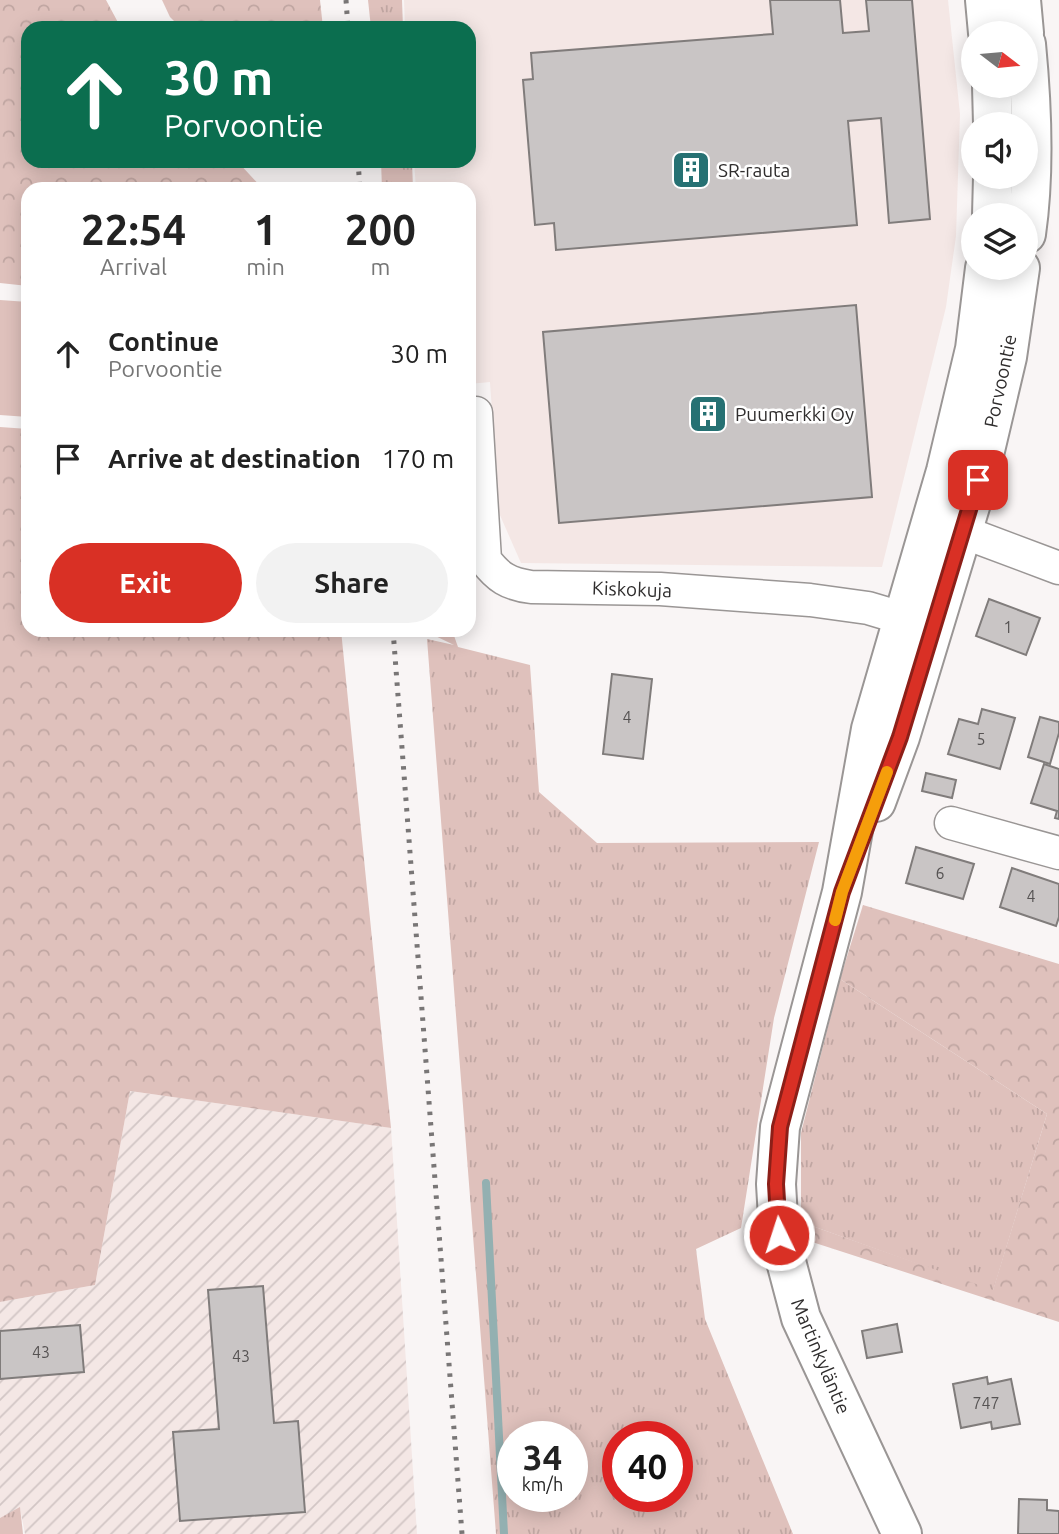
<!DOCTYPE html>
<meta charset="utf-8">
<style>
body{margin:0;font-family:Ubuntu,sans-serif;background:#f2f2f2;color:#222;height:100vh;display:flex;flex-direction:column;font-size:26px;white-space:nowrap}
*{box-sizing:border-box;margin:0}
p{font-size:23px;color:#767676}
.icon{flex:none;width:38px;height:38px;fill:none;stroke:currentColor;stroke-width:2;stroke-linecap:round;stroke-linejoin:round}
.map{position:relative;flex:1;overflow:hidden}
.drawer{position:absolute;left:21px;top:182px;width:455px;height:455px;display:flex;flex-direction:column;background:#fff;border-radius:21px;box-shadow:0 4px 18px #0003}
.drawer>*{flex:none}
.banner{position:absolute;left:21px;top:21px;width:455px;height:147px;border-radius:21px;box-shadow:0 4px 18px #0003;background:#0b6e4f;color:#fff;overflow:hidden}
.needle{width:46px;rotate:106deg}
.tools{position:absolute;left:961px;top:21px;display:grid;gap:14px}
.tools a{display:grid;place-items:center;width:77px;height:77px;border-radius:50%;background:#fff;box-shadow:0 4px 18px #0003;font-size:35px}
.speed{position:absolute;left:497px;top:1421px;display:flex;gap:14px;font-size:35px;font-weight:700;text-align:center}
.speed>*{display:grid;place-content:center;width:91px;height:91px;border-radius:50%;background:#fff;box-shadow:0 4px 18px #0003;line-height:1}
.speed small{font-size:18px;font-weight:400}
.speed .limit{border:10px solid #d22;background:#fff;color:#111}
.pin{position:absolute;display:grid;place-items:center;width:60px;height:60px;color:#fff;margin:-30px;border-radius:14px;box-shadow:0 4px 10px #0006}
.me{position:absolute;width:77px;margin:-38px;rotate:356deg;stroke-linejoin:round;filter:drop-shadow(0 0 5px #0008)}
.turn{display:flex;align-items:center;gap:24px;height:147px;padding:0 28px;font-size:32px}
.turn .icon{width:91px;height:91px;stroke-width:2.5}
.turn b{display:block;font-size:49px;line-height:60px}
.eta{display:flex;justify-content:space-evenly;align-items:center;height:119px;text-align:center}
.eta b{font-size:42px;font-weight:600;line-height:49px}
.button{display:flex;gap:14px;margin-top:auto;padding:14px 28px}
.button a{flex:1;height:80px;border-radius:42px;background:#d93025;color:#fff;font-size:28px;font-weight:600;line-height:80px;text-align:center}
.button a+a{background:#f2f2f2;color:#222}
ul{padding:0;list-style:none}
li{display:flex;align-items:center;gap:21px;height:105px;padding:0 28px}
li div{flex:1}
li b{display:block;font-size:26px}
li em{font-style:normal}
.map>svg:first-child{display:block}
.built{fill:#f4e7e5}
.industrial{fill:url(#industrial-furrows)}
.grass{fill:url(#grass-tufts);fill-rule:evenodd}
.forest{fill:url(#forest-crowns)}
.pitch{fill:#dfc1bc}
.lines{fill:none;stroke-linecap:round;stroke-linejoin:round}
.stream{stroke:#93b0b1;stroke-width:8}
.building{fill:#c9c5c5;stroke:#807c7b;stroke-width:2}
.street-casing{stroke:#9a9695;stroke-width:35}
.secondary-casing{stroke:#9a9695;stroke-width:42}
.street{stroke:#fff;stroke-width:32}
.secondary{stroke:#fff;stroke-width:38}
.rail{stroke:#797676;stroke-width:5;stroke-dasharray:3.5 7;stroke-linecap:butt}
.route-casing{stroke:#8d1f18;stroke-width:18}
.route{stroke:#d93025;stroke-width:12}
.slow{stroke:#f59e0b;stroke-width:12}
.labels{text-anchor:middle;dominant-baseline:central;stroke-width:5;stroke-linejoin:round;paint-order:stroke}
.number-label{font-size:16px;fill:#565353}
.poi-label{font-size:19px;fill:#2f2d2d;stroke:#fff;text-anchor:start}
.street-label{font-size:19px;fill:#2f2d2d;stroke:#fff}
</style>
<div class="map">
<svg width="1059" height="1534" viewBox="0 0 1059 1534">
<defs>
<pattern id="industrial-furrows" width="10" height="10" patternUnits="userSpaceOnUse" patternTransform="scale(1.75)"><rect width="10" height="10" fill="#f4e7e5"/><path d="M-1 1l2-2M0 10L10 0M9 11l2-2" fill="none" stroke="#d2c6c5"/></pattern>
<pattern id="grass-tufts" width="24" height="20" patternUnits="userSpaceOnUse" patternTransform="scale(1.75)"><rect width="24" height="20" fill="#dfc1bc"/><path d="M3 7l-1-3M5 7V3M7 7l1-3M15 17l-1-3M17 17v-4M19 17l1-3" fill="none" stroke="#c0a6a2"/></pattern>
<pattern id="forest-crowns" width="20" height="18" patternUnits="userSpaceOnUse" patternTransform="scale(1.75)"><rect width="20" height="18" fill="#dfc1bc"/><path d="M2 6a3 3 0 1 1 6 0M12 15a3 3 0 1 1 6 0" fill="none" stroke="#c0a6a2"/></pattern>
</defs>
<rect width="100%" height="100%" fill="#f9f5f5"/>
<path class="built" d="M404,0h544l12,114 -4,122 -10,71 -64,260 -361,-4 -22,-50 -9,-131 -21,2v-195h-53l-2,-28h55v-133h-64z"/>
<path class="industrial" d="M130,1091l261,37 26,406h-392l-5,-26 -20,10v-216l95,-17z"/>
<g class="grass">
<path d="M368,0h34l1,28h-32z"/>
<path d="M381,161h31l1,28h-31z"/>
<path d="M423,630h29l6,17 72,18 9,127 58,51 222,-1 -45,176 -33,210 -45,21 9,70 88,215h-297l-69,-895 27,6zM513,1437h59v59h-59zM618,1437h59v59h-59z"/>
<path d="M840,979l207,135 -54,177 -192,-69v-89z"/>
<path d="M20,1507l3,27h-23v-16z"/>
</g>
<g class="forest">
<path d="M0,0h106l15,28h-93v133h209l26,28h-235v97l-28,-3z"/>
<path d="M162,0h158l3,28h-142l-11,-11z"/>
<path d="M0,427l28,2v201h313l50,498 -261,-37 -35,194 -95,17z"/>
<path d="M863,905l196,59v358l-253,-82 -5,-18 192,68 54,-176 -207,-135z"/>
</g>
<path class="pitch" d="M0,300l28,2v115l-28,-2z"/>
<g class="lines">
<path class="stream" d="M486,1183l18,351"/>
</g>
<g class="building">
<path d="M770,0h70l3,33 26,-2 -3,-31h46l18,219 -41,4 -8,-105 -33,3 9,104 -301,25 -2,-27 -19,2 -12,-145 10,-1 -2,-26 242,-19z"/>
<path d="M856,305l16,192 -313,26 -16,-191z"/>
<path d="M989,599l51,19 -14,37 -50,-19z"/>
<path d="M612,674l40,5 -9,80 -40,-5z"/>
<path d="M982,709l33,9 -15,51 -52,-15 11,-35 19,5z"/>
<path d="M1040,717l19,5v11l-9,31 -22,-7z"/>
<path d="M1044,764l15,5v50l-4,-1 2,-7 -26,-8z"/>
<path d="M926,773l30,7 -4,18 -30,-7z"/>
<path d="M916,847l58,17 -11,35 -57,-16z"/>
<path d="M1012,868l47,16v33l-3,9 -56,-19z"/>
<path d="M263,1286l11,137 24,-2 7,91 -125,9 -7,-89 46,-3 -11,-139z"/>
<path d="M897,1324l5,28 -35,6 -5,-27z"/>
<path d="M80,1325l4,47 -84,7v-48z"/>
<path d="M987,1377l1,7 23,-5 9,45 -28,5 -1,-7 -30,6 -8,-44z"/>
<path d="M1019,1499l28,1v10l12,1v23h-41z"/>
</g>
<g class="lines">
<defs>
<g id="street">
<path d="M476,413l9,147c13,17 23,24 46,27l129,2 150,11 58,8 57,17"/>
<path d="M942,526l21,6 96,36"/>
<path d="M951,823l108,30"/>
</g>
<g id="secondary">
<path d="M985,0l3,33"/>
<path d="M1021,0l3,33"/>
<path d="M1026,44c6,62 9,128 0,190"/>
<path d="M992,86l1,38"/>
<path d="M992,215l1,-38"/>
<path d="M876,802l24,-65 78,-257 29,-123 13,-89"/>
<path d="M902,1534l-101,-216 -22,-83 -3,-51 4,-57 62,-235 29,-163 75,-258 29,-122 10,-81"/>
</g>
</defs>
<use href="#street" class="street-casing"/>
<use href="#secondary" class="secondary-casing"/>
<use href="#street" class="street"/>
<use href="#secondary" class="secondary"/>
<g class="rail">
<path d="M346,0l2,28"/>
<path d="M358,161l2,28"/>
<path d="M393,630l69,904"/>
</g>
</g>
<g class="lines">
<defs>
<path id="route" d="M779,1235l-3,-51 4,-57 62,-235 58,-155 78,-257"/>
</defs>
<use href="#route" class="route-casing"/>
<use href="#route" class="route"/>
<path class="slow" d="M835,920l7,-28 45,-120"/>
</g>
<defs>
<symbol id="building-square" viewBox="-11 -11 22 22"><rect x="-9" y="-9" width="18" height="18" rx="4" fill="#267173" stroke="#fff"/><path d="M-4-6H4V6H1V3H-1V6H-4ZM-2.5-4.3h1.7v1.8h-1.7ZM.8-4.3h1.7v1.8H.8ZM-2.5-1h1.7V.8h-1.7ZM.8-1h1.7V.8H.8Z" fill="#fff"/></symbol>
</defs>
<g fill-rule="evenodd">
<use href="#building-square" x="669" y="148" width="44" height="44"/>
<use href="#building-square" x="686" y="392" width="44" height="44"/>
</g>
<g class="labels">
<g class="number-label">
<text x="1008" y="627">1</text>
<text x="627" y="717">4</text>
<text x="981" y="739">5</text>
<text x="940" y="873">6</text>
<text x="1031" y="896">4</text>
<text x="41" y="1352">43</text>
<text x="241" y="1356">43</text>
<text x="986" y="1403">747</text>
</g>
<g class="poi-label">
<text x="718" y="170">SR-rauta</text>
<text x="735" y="414">Puumerkki Oy</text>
</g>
<g class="street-label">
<text transform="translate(1000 381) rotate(-78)">Porvoontie</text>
<text transform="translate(632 589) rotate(2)">Kiskokuja</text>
<text transform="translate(821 1356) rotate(67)">Martinkyläntie</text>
</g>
</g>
</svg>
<div class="tools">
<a><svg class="needle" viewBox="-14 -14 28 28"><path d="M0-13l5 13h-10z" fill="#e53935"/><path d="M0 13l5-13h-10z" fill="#767676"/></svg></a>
<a><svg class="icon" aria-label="sound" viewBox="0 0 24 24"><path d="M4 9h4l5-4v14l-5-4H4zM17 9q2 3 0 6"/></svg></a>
<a><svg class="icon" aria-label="layers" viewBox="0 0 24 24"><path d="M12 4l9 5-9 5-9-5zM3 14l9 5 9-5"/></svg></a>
</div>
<div class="speed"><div>34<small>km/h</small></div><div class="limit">40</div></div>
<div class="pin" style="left:978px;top:480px;background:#d93025"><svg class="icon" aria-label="arrive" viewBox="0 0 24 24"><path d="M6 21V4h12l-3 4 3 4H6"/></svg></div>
<svg class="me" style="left:779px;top:1235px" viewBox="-20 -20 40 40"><circle r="17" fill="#d93025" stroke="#fff" stroke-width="3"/><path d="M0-11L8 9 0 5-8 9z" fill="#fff"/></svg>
<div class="banner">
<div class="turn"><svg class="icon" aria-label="ahead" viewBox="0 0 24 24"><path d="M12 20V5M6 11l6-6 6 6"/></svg><div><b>30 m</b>Porvoontie</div></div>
</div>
<section class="drawer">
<div class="eta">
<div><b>22:54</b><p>Arrival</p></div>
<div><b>1</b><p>min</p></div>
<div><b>200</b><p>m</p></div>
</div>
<ul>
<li><svg class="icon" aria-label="ahead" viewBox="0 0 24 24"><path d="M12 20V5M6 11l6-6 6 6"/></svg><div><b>Continue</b><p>Porvoontie</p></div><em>30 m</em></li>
<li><svg class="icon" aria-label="arrive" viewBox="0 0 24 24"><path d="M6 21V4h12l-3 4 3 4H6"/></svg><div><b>Arrive at destination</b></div><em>170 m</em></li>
</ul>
<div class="button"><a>Exit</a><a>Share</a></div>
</section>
</div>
